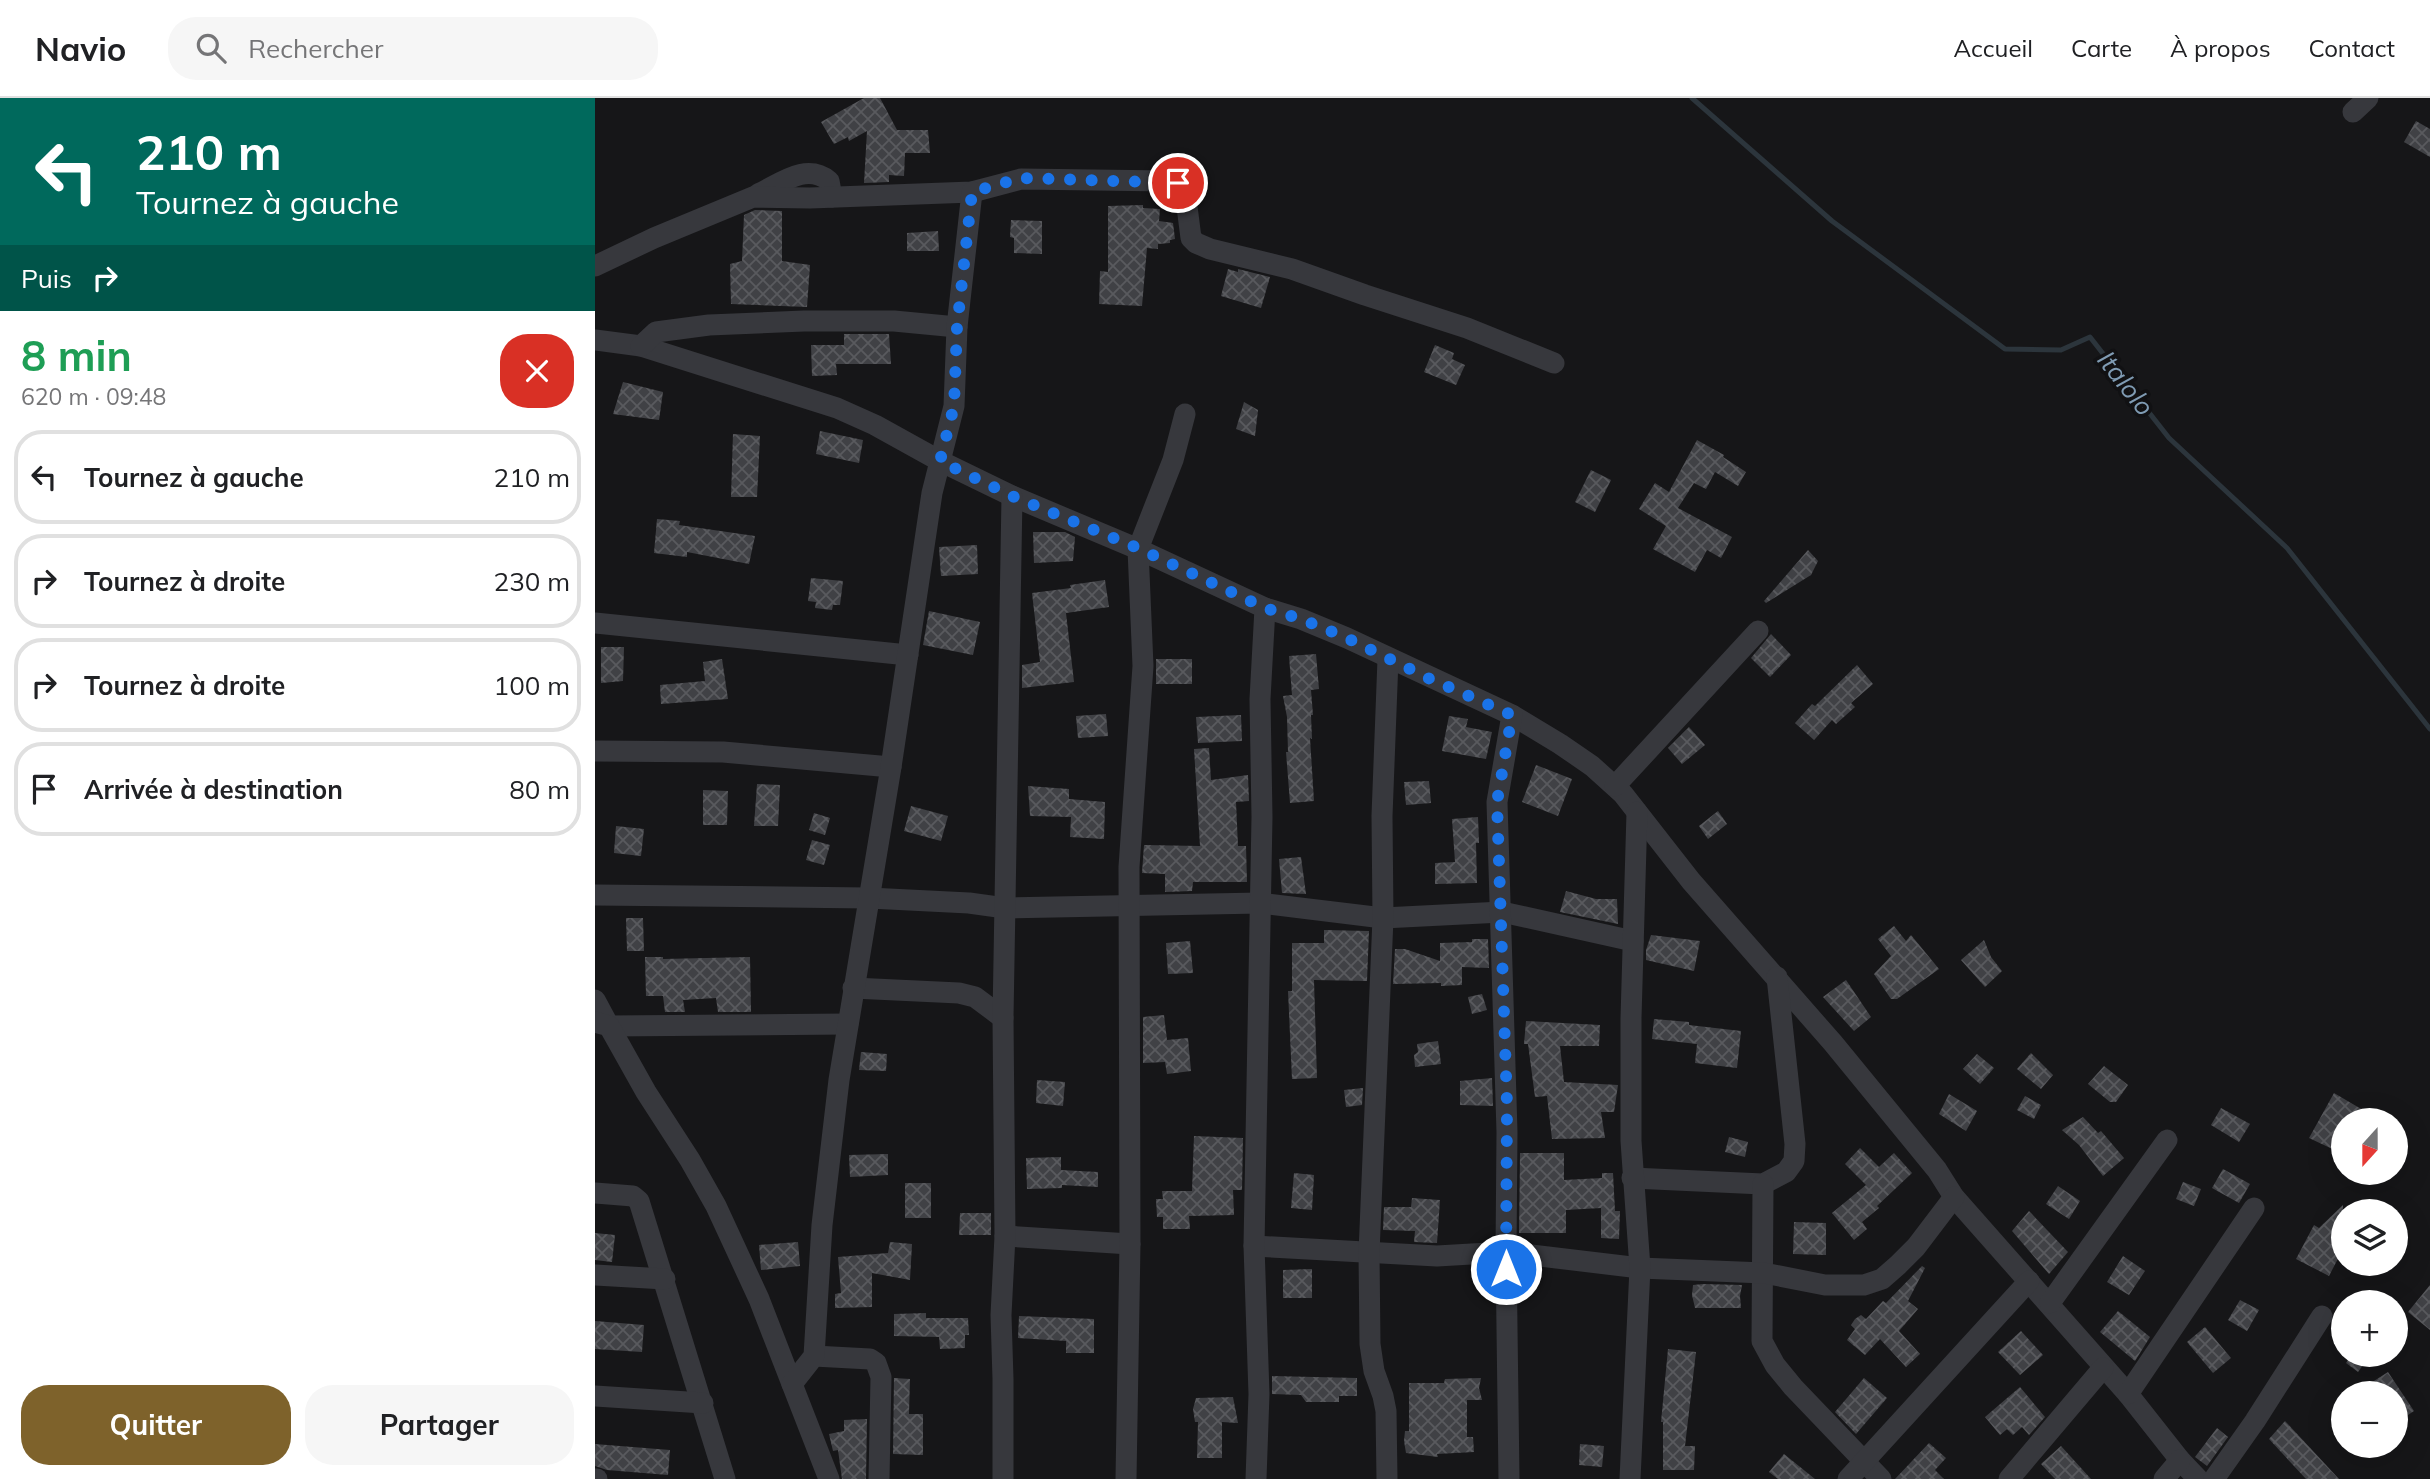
<!DOCTYPE html>
<html lang="fr">
<meta charset="utf-8">
<style>
body{margin:0;font-family:Mulish,sans-serif;background:#f6f6f6;color:#202124;height:100vh;display:flex;flex-direction:column;font-size:26px;white-space:nowrap}
*{box-sizing:border-box;margin:0}
p{font-size:23px;color:#757577}
.icon{flex:none;width:38px;height:38px;fill:none;stroke:currentColor;stroke-width:2;stroke-linecap:round;stroke-linejoin:round}
.map{position:relative;flex:1;overflow:hidden}
.sheet{display:flex;flex-direction:column;background:#fff;width:595px}
.sheet>*{flex:none}
.banner{background:#00695c;color:#fff;overflow:hidden}
.needle{width:46px;rotate:201deg}
.buttons{position:absolute;left:1736px;top:1010px;display:grid;gap:14px}
.buttons a{display:grid;place-items:center;width:77px;height:77px;border-radius:50%;background:#fff;box-shadow:0 7px 28px #0002;font-size:35px}
.pin{position:absolute;display:grid;place-items:center;width:60px;height:60px;color:#fff;margin:-30px;border:4px solid #fff;border-radius:50%;box-shadow:0 2px 7px #0007}
.me{position:absolute;width:77px;margin:-38px;rotate:0deg;stroke-linejoin:round;filter:drop-shadow(0 0 5px #0008)}
.turn{display:flex;align-items:center;gap:24px;height:147px;padding:0 21px;font-size:32px}
.turn .icon{width:91px;height:91px;stroke-width:2.5}
.turn b{display:block;font-size:49px;line-height:60px}
.then{display:flex;align-items:center;height:66px;padding:0 21px;background:#0003;gap:14px;font-size:26px}
.round{display:grid;place-items:center;flex:none;width:74px;height:74px;border-radius:28px;background:#f6f6f6}
.head{display:flex;align-items:center;justify-content:space-between;height:119px;padding:0 21px}
h1{font-size:42px;font-weight:700;line-height:52px;color:#1e9e55}
.action{display:flex;gap:14px;margin-top:auto;padding:14px 21px}
.action a{flex:1;height:80px;border-radius:28px;background:#7e622b;color:#fff;font-size:28px;font-weight:700;line-height:80px;text-align:center}
.action a+a{background:#f6f6f6;color:#202124}
ul{padding:0;list-style:none}
li{display:flex;align-items:center;gap:21px;height:94px;margin:0 14px 10px;padding:0 7px;border:4px solid #e0e0e0;border-radius:28px}
li div{flex:1}
li b{display:block;font-size:26px}
li em{font-style:normal}
header{display:flex;align-items:center;gap:42px;box-sizing:border-box;height:98px;padding:0 35px;background:#fff;border-bottom:2px solid #e0e0e0}
header strong{font-size:33px}
nav{display:flex;gap:38px;margin-inline-start:auto;font-size:24px}
.search{width:490px;height:63px;background:#f6f6f6;display:flex;align-items:center;gap:18px;box-sizing:border-box;padding:0 24px;border-radius:28px;color:#757577;font-size:26px}
main{display:flex;flex:1;min-height:0}
.map>svg:first-child{display:block}
.lines{fill:none;stroke-linecap:round;stroke-linejoin:round}
.stream{stroke:#2c353c;stroke-width:5}
.building{fill:url(#building-cross-hatch)}
.minor{stroke:#37383d;stroke-width:21}
.route{stroke:#1a73e8;stroke-width:12;stroke-dasharray:0 21.6}
.labels{text-anchor:middle;dominant-baseline:central;stroke-width:7;stroke-linejoin:round;paint-order:stroke}
.water-label{font-size:26px;font-style:italic;fill:#7f9bb3;stroke:#111113}
</style>
<header>
<strong>Navio</strong>
<div class="search"><svg class="icon" aria-label="search" viewBox="0 0 24 24"><circle cx="10" cy="10" r="6"/><path d="M15 15l6 6"/></svg>Rechercher</div>
<nav><a>Accueil</a><a>Carte</a><a>À propos</a><a>Contact</a></nav>
</header>
<main>
<section class="sheet">
<div class="banner">
<div class="turn"><svg class="icon" aria-label="left" viewBox="0 0 24 24"><path d="M17 20v-9H6M10 6l-5 5 5 5"/></svg><div><b>210 m</b>Tournez à gauche</div></div>
<div class="then">Puis<svg class="icon" aria-label="right" viewBox="0 0 24 24"><path d="M7 20v-9h11M14 6l5 5-5 5"/></svg></div>
</div>
<div class="head"><div><h1>8 min</h1><p>620 m · 09:48</p></div><a class="round" style="background:#d93025;color:#fff"><svg class="icon" aria-label="close" viewBox="0 0 24 24"><path d="M6 6l12 12M18 6L6 18"/></svg></a></div>
<ul>
<li><svg class="icon" aria-label="left" viewBox="0 0 24 24"><path d="M17 20v-9H6M10 6l-5 5 5 5"/></svg><div><b>Tournez à gauche</b></div><em>210 m</em></li>
<li><svg class="icon" aria-label="right" viewBox="0 0 24 24"><path d="M7 20v-9h11M14 6l5 5-5 5"/></svg><div><b>Tournez à droite</b></div><em>230 m</em></li>
<li><svg class="icon" aria-label="right" viewBox="0 0 24 24"><path d="M7 20v-9h11M14 6l5 5-5 5"/></svg><div><b>Tournez à droite</b></div><em>100 m</em></li>
<li><svg class="icon" aria-label="arrive" viewBox="0 0 24 24"><path d="M6 21V4h12l-3 4 3 4H6"/></svg><div><b>Arrivée à destination</b></div><em>80 m</em></li>
</ul>
<div class="action"><a>Quitter</a><a>Partager</a></div>
</section>
<div class="map">
<svg width="1835" height="1381" viewBox="0 0 1835 1381">
<defs>
<pattern id="building-cross-hatch" width="8" height="8" patternUnits="userSpaceOnUse" patternTransform="scale(1.75)"><rect width="8" height="8" fill="#404145"/><path d="M0 0l8 8M0 8l8-8" fill="none" stroke="#595a5e"/></pattern>
</defs>
<rect width="100%" height="100%" fill="#161618"/>
<g class="lines">
<path class="stream" d="M1097,0l140,123 173,128 56,1 29,-13 79,101 118,110 143,181"/>
</g>
<g class="building">
<path d="M269,0h16l17,32h31l2,23h-25l-1,23 -15,-1v7l-25,1 3,-52 -18,10 -1,-4 -14,7 -13,-22z"/>
<path d="M1821,23l14,8v28l-26,-15z"/>
<path d="M548,107v3l17,1 -1,12 14,2 2,16 -5,1v3l-12,1v5l-11,-1 -5,58 -43,-2 1,-33 8,1v-66z"/>
<path d="M160,112l27,1v50l28,4 -3,42 -76,-3 -1,-40 12,-3 2,-46z"/>
<path d="M416,122l31,1v33l-28,-1v-15l-4,-1z"/>
<path d="M343,133l1,20h-32v-18z"/>
<path d="M633,171l10,3v-3l32,8 -9,31 -40,-12z"/>
<path d="M249,236h45l2,30h-55l1,11 -25,1 -1,-31h33z"/>
<path d="M840,247l19,8 -2,6 13,6 -9,20 -32,-13z"/>
<path d="M28,284l40,10 -4,28 -46,-6z"/>
<path d="M649,304l14,8 -3,26 -19,-7z"/>
<path d="M225,333l43,9 -4,23 -43,-9z"/>
<path d="M138,336l27,2 -3,61h-26z"/>
<path d="M1102,342l27,15 -1,2 23,15 -8,14 -23,-14 -9,17 -12,-6 -16,25 54,29 -11,21 -14,-8 -12,22 -42,-23 13,-23 -27,-17 16,-26 14,9z"/>
<path d="M996,372l20,10 -16,32 -20,-10z"/>
<path d="M62,421l23,2 -1,4 76,11 -6,28 -62,-12v5l-33,-4z"/>
<path d="M438,434h32l10,5 -2,24 -39,2z"/>
<path d="M382,447l1,29 -37,2 -2,-29z"/>
<path d="M1213,452l10,11 -7,14 -45,28 -2,-2z"/>
<path d="M216,480l32,3 -3,24h-7l-1,5 -17,-2 1,-6 -8,-1z"/>
<path d="M510,482l4,27 -43,6 8,69 -52,6v-23l18,-3 -8,-69 39,-5 -1,-3z"/>
<path d="M334,513l51,11 -7,33 -50,-10z"/>
<path d="M1176,536l20,21 -21,22 -19,-19z"/>
<path d="M6,549h23l-1,34 -22,2z"/>
<path d="M721,556l3,35 -8,1 2,25h-2l1,24 -2,-1 4,63 -24,2 -4,-51h2l-1,-35 -4,-21 9,-1 -3,-39z"/>
<path d="M127,561l6,40 -67,5 -1,-19 45,-4 -2,-19z"/>
<rect x="561" y="561" width="36" height="25"/>
<path d="M1262,567l16,19 -22,19 4,4 -19,17 -4,-4 -18,20 -19,-17 17,-19 3,2z"/>
<path d="M511,616l2,22 -30,2 -2,-22z"/>
<path d="M646,617l1,26 -44,2 -2,-26z"/>
<path d="M854,618l19,3 -2,8 26,5 -6,27 -44,-8z"/>
<path d="M1094,629l16,18 -23,19 -14,-16z"/>
<path d="M614,650l2,32 37,-5 1,26 -13,1 2,44h8l1,36h-54l-1,9 -27,1v-18l-23,-1 2,-28 56,1 -6,-97z"/>
<path d="M941,667l36,14 -14,37 -36,-14z"/>
<path d="M834,683l2,22 -25,2 -2,-23z"/>
<path d="M162,686l23,1 -2,41h-24z"/>
<path d="M433,688l41,3v10l36,3 -1,37 -34,-2 1,-20 -41,-1z"/>
<path d="M108,692l25,1 -1,34h-24z"/>
<path d="M316,708l37,10 -7,25 -37,-10z"/>
<path d="M1123,713l9,13 -19,15 -9,-13z"/>
<path d="M219,715l16,5 -5,17 -16,-5z"/>
<path d="M883,719l1,26h-3l1,40 -42,1v-21l20,-1 -3,-43z"/>
<path d="M21,728l28,3 -3,27 -27,-3z"/>
<path d="M217,742l18,5 -6,20 -18,-5z"/>
<path d="M706,759l5,37 -24,-1 -3,-34z"/>
<path d="M971,793l30,8h21l1,25 -58,-12z"/>
<path d="M31,820h17l1,33h-17z"/>
<path d="M1299,828l12,15 5,-6 28,34 -42,30h-6l-17,-25 17,-18 -13,-17z"/>
<path d="M729,832l45,1 -2,50 -53,-1 3,98 -25,1 -4,-88h4v-48h32z"/>
<path d="M1056,837l49,6 -6,30 -48,-11v-10z"/>
<path d="M877,841h16l1,29 -27,-1v18l-21,1v-3l-48,1 2,-35h10l35,12v-18l32,-1z"/>
<path d="M1389,842l7,17 11,14 -17,16 -24,-27z"/>
<path d="M595,843l3,32 -25,1 -2,-31z"/>
<path d="M50,859h18v2l87,-2 1,55h-33l-2,-14 -33,2 2,12h-20l-2,-16h-17z"/>
<path d="M1251,882l25,37 -17,14 -31,-34z"/>
<path d="M887,896l5,16 -15,4 -4,-17z"/>
<path d="M569,917l3,25 21,-2 3,33 -24,3 -2,-12 -22,1v-46z"/>
<path d="M1059,921l35,3v3l52,6 -4,37 -42,-5 2,-19 -45,-5z"/>
<path d="M931,923l74,4 -1,21h-39l4,36 54,3 -4,27h-13l4,26 -53,1 -5,-43 -12,1 -7,-53h-4z"/>
<path d="M843,943l3,23 -26,3 -1,-12 4,-3 -1,-8z"/>
<path d="M266,954l26,2 -1,17 -27,-1z"/>
<path d="M1436,955l22,22 -12,14 -24,-20z"/>
<path d="M1382,956l17,14 -14,16 -17,-15z"/>
<path d="M1509,968l24,19 -12,17h-6l-22,-18z"/>
<path d="M897,980l1,28 -33,-1v-24z"/>
<path d="M442,982l28,2 -2,24 -27,-3z"/>
<path d="M768,990l-1,17 -16,2 -2,-17z"/>
<path d="M1739,995l46,27h-37v34l-34,-16z"/>
<path d="M1354,996l28,17 -11,20 -27,-17z"/>
<path d="M1430,998l16,9 -7,14 -17,-9z"/>
<path d="M1626,1010l29,16 -11,18 -28,-17z"/>
<path d="M1488,1019l15,16 3,-2 23,27 -21,18 -24,-31 -17,-15z"/>
<path d="M599,1038l49,2 -1,52h-9l1,25 -45,1 1,13h-27v-12h-6l-1,-18h7l-1,-8h30z"/>
<path d="M1134,1039l19,5 -3,15 -20,-5z"/>
<path d="M1265,1050l19,19 15,-14 18,20 -35,33 2,2 -17,14 5,7 -13,11 -22,-27 34,-28 -21,-21z"/>
<path d="M925,1055h44v27l38,-2v-5h11l2,38h5l-1,28 -18,-1v-30l-35,2v23h-47z"/>
<path d="M293,1056v21l-38,2 -1,-22z"/>
<path d="M466,1059v13l37,2v15l-36,-2v3l-35,1 -1,-31z"/>
<path d="M1628,1071l27,15 -11,19 -27,-15z"/>
<path d="M699,1075l20,2 -2,35 -21,-2z"/>
<path d="M1588,1084l18,7 -7,17 -18,-7z"/>
<rect x="310" y="1085" width="26" height="35"/>
<path d="M1463,1088l22,15 -11,18 -23,-15z"/>
<path d="M817,1100l28,2 -3,43 -23,-1 1,-11 -32,-1 1,-23h27z"/>
<path d="M1748,1107v44l-14,27 -33,-17 18,-34 5,3z"/>
<path d="M1434,1113l39,41 -19,22 -37,-43z"/>
<path d="M365,1115h31v22h-32z"/>
<path d="M1199,1124l32,1v32l-33,-1z"/>
<path d="M0,1135l20,2 -3,27 -17,-2z"/>
<path d="M203,1144l2,24 -39,4 -2,-25z"/>
<path d="M295,1144l22,2 -2,36 -38,-7v34l-37,1v-14l6,-1 -3,-36 50,-4z"/>
<path d="M1528,1158l22,15 -16,24 -22,-13z"/>
<path d="M1327,1168l3,2 -17,33 10,8 -19,22 21,23 -14,13 -26,-28 -15,16 -18,-15 8,-11 -4,-4 4,-6 6,-4 5,4 17,-18 3,2z"/>
<path d="M717,1171v29h-29v-28z"/>
<path d="M1108,1186l39,1 -2,11 1,12h-46l-3,-13 1,-10z"/>
<path d="M1835,1187v45l-22,-18z"/>
<path d="M1645,1202l19,10 -12,21 -19,-11z"/>
<path d="M1523,1213l32,26 -15,24 -35,-29z"/>
<path d="M331,1215v5h42l1,17h-4v13l-25,1 -1,-12 -45,-1v-22z"/>
<path d="M424,1218l75,3v34h-28v-12l-48,-3z"/>
<path d="M0,1223l49,4 -2,27 -47,-3z"/>
<path d="M1610,1229l26,31 -18,15 -26,-31z"/>
<path d="M1426,1233l22,24 -23,20 -22,-23z"/>
<path d="M1073,1251l28,3 -11,94h10l-1,24h-31v-48h-2z"/>
<path d="M1757,1256h19l-13,18 -12,-9z"/>
<path d="M1793,1274l26,39 -18,12v-30h-41z"/>
<path d="M677,1278l85,2v18h-18v6h-33l-5,-7 -29,-1z"/>
<path d="M299,1280l16,1 -1,35h14v41l-30,-1z"/>
<path d="M886,1280l-2,10 3,12h-15v37h6l1,15 -37,2 1,3 -32,-4 -2,-12 1,-10h4v-48h35l1,-4z"/>
<path d="M1269,1280l23,20 -31,36 -21,-22z"/>
<path d="M1425,1289l25,30 -16,18 -7,-8 -9,8 -6,-6 -7,6 -15,-18z"/>
<path d="M638,1299l5,26 -16,-1v36h-25l1,-36h-3l-2,-13 3,-11z"/>
<path d="M272,1321l-1,60h-24l-4,-29 -5,1 -4,-17 15,-3v-11z"/>
<path d="M1690,1323l54,58h-33l-37,-40z"/>
<path d="M1622,1330l11,9 -21,29 -12,-9z"/>
<path d="M1334,1345l17,15 -11,12 9,9h-49z"/>
<path d="M0,1346l75,6 -2,25 -61,-5 -12,-4z"/>
<path d="M985,1346l24,2 -2,21 -23,-2z"/>
<path d="M1466,1348l30,33h-36l-14,-15z"/>
<path d="M1189,1356l31,25h-37l-9,-7z"/>
</g>
<g class="lines">
<g class="minor">
<path d="M1758,14l15,-14"/>
<path d="M163,96c22,-10 48,-32 71,-13l3,16"/>
<path d="M0,168l59,-28 99,-41 57,1 162,-6 49,-13 147,2 10,1 7,9 6,47 5,5 14,6 82,20 73,26 102,33 87,35"/>
<path d="M0,242l46,6 196,62 38,17 65,36 72,35 126,53 127,59 36,11 46,19 165,77 48,29 32,22 31,28 68,87 142,162 104,127 17,27 174,197 52,66 18,19"/>
<path d="M46,248l15,-14 53,-7 95,-4h90l63,6"/>
<path d="M0,525l313,32"/>
<path d="M0,653l128,1 168,15"/>
<path d="M1020,688l143,-155"/>
<path d="M0,797l274,3 100,5 36,5 255,-5 123,15 119,-6 131,29"/>
<path d="M258,890l106,5 16,4 28,21"/>
<path d="M0,902l14,26 239,-2"/>
<path d="M0,924l14,4 37,66 44,68 26,46 43,93 33,85"/>
<path d="M1037,1080l131,6 23,-12 8,-11 1,-17 -18,-167"/>
<path d="M1168,1086l-1,157 13,24 18,22 88,92"/>
<path d="M0,1095l38,3 6,5 86,278"/>
<path d="M410,1138l125,8"/>
<path d="M659,1148l183,10 69,-4 134,16 124,5 61,12h39l18,-6 16,-14 18,-18 38,-50"/>
<path d="M0,1177l70,4"/>
<path d="M1455,1205l117,-163"/>
<path d="M219,1258l56,3 6,4 5,14 -2,102"/>
<path d="M1533,1296l126,-186"/>
<path d="M0,1298l108,7"/>
<path d="M0,1381h2"/>
<path d="M234,1381l-37,-95 22,-28 8,-131 17,-145 52,-313 41,-274 22,-87 3,-79 15,-135"/>
<path d="M408,1381v-100l-2,-64 4,-79 -2,-218 9,-522"/>
<path d="M531,1381l4,-235 -1,-377 14,-201 -5,-117 35,-89 12,-46"/>
<path d="M661,1381l3,-85 -5,-148 8,-429 -2,-118 5,-91"/>
<path d="M792,1381l-1,-68 -3,-15 -9,-25 -4,-27 -1,-91 14,-335 -1,-102 6,-157"/>
<path d="M914,1381l-3,-227 1,-120 -10,-330 15,-87"/>
<path d="M1035,1381l10,-211 -9,-127v-123l6,-206"/>
<path d="M1253,1381l181,-198"/>
<path d="M1414,1381l94,-111"/>
<path d="M1569,1381l16,-19"/>
<path d="M1619,1381l41,-58 67,-105"/>
</g>
</g>
<g class="lines">
<path class="route" d="M583,85l-157,-5 -49,14 -15,135 -3,79 -14,55 72,35 126,52 127,60 36,11 46,19 81,40 84,37 -15,87 10,303 -1,164"/>
</g>
<g class="labels">
<g class="water-label">
<text transform="translate(1531 285) rotate(52)">Italolo</text>
</g>
</g>
</svg>
<div class="buttons">
<a><svg class="needle" viewBox="-14 -14 28 28"><path d="M0-13l5 13h-10z" fill="#e53935"/><path d="M0 13l5-13h-10z" fill="#757577"/></svg></a>
<a><svg class="icon" aria-label="layers" viewBox="0 0 24 24"><path d="M12 4l9 5-9 5-9-5zM3 14l9 5 9-5"/></svg></a>
<a>+</a>
<a>−</a>
</div>
<div class="pin" style="left:583px;top:85px;background:#d93025"><svg class="icon" aria-label="arrive" viewBox="0 0 24 24"><path d="M6 21V4h12l-3 4 3 4H6"/></svg></div>
<svg class="me" style="left:911px;top:1171px" viewBox="-20 -20 40 40"><circle r="17" fill="#1a73e8" stroke="#fff" stroke-width="3"/><path d="M0-11L8 9 0 5-8 9z" fill="#fff"/></svg>
</div>
</main>
